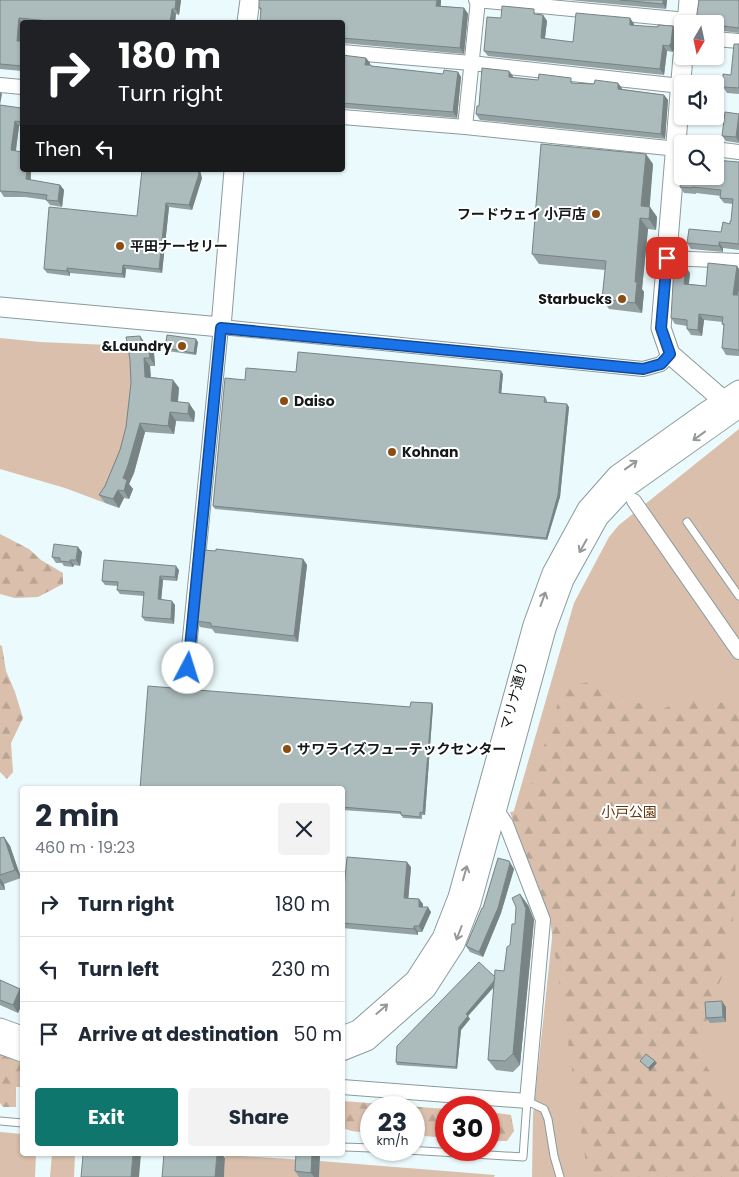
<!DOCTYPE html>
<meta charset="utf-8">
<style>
body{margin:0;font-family:Poppins,"Noto Sans JP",sans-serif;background:#f2f2f3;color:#1f2937;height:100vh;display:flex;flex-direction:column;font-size:19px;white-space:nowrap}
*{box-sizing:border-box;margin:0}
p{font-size:16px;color:#747a83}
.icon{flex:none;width:28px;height:28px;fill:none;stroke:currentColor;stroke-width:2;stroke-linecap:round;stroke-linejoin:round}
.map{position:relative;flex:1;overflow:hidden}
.side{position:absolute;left:20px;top:786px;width:325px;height:370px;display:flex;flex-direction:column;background:#fff;border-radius:5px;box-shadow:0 1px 4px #0004}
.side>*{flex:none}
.guide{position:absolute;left:20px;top:20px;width:325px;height:152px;border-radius:5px;box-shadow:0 1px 4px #0004;background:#202124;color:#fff;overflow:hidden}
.needle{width:32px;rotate:189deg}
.buttons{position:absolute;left:674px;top:15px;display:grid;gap:10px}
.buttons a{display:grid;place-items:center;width:50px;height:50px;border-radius:5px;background:#fff;box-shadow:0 1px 4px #0004;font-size:25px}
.speed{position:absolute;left:360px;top:1096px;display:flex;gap:10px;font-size:25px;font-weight:700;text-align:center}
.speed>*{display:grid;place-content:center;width:65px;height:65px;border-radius:50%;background:#fff;box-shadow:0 1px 4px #0004;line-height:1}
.speed small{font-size:12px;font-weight:400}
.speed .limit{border:8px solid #d22;background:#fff;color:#111}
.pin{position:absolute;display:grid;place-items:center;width:42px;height:42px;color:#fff;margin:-21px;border-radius:10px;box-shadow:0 2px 8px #0006}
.me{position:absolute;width:55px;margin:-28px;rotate:5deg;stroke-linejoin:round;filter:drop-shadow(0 0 4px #0008)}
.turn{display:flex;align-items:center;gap:18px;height:105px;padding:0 15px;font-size:22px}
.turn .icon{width:65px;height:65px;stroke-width:2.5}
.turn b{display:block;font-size:35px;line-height:42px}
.then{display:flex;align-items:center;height:48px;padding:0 15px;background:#0003;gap:10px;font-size:19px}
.round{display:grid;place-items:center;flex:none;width:52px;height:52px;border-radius:5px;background:#f2f2f3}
.headline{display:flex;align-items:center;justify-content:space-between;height:85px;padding:0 15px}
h1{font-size:30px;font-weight:700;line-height:38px}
.cta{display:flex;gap:10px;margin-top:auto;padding:10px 15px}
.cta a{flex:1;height:58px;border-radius:5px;background:#0f766e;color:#fff;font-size:20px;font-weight:700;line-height:58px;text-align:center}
.cta a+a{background:#f2f2f3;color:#1f2937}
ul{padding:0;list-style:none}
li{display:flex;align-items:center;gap:15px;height:65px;padding:0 15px;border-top:1px solid #e0e1e3}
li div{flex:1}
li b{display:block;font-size:19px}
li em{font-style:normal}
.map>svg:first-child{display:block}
.green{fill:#d9bfac}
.forest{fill:url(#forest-firs)}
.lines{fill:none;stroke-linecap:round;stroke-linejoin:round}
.lane-casing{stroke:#8c9a9c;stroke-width:9}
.street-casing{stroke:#8c9a9c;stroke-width:16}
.secondary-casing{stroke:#8c9a9c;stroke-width:21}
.lane{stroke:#fff;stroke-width:7}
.street{stroke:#fff;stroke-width:14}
.secondary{stroke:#fff;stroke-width:19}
.wall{fill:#94a1a2}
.shaded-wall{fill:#788384}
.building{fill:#acbbbc;stroke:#788384}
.oneway{stroke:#959898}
.route-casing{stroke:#114b97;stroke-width:12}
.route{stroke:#1a73e8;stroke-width:9}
.poi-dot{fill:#8c4d13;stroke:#fff;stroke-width:2}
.labels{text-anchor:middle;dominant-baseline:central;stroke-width:4;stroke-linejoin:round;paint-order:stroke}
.poi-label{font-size:14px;font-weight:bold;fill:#14191a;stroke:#fff;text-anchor:start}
.street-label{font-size:14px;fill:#14191a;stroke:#fff}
.park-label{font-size:14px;fill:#653507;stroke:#fff}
</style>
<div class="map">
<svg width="739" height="1177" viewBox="0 0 739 1177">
<defs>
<pattern id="forest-firs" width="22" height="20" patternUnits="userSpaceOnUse" patternTransform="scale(1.25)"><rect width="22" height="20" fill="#d9bfac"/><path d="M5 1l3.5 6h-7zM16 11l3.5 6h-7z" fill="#b9a493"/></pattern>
</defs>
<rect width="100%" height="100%" fill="#ebfafc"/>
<g class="green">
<path d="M0,338l40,4 92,4 2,69 -29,88 -40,-15 -65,-19z"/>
<path d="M739,429v748h-207l1,-62 20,-186 -2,-12 -38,-103 61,-211 35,-66 10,-12z"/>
<path d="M0,1132l22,2v20h14l-1,23h-35z"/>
<path d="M52,1154h23l-1,23h-24z"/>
<path d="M225,1155l78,5 -1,17h-78z"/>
<path d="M320,1161l175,14 -1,2h-175z"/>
</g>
<g class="forest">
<path d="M0,534l29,15 12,11 22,13v11l-25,13 -23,1 -15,-4z"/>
<path d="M0,645l2,1 4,25 9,21 8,26 -12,25 2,29 -6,7 -7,-7z"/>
<path d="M588,682l53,22 19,6 20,-8 34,-3 25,11v119l-3,10 -1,59 -6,63 -19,43 -7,35 1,23 14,23 21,19v73h-151l-38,-257 -40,-108 13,-2 40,-122z"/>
<path d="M0,1055l22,8v24h-6v20h-13l-3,-4z"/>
<path d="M343,1101l103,8v29l-32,-3v-27h-43v23c-8,2 -20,1 -28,-3z"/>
<path d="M489,1112l22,3 3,16 -7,10h-14l-4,-2z"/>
</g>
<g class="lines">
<defs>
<g id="lane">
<path d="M687,522l52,74"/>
<path d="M0,1121l22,2"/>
<path d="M342,1146l3,1 26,1"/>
<path d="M407,1150l116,7 4,-56 17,8 4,10 6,37 6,21"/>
</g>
<g id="street">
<path d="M476,0l211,20"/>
<path d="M715,39l24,2"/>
<path d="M342,52l129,11 210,23"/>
<path d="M0,85l22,2"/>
<path d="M342,117l123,10 203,21 14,-2"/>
<path d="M465,127l13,-127"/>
<path d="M715,149l24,3"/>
<path d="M667,258l72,3"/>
<path d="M634,501l105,151"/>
<path d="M187,668l34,-341 422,42 18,-5 9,-10"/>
<path d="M342,1087l185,14 16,-181 -37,-96 -10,-15"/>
</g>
<g id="secondary">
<path d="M247,22l3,-22"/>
<path d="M687,24l2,-24"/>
<path d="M683,56l-22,272 9,26 62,54"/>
<path d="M0,307l221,20 13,-157"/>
<path d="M0,1028l22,8"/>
<path d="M342,1036l16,-6 57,-50 27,-42 16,-41 75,-272 19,-52 35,-64 30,-34 87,-62 35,-23"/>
<path d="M0,1044l22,8"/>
<path d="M342,1051l25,-10 59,-52 29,-45 16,-41 75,-274 18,-49 35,-63 27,-29 113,-80"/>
</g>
</defs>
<use href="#lane" class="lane-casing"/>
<use href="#street" class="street-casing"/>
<use href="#secondary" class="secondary-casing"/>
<use href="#lane" class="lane"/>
<use href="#street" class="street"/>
<use href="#secondary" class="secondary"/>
</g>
<g class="wall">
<path d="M0,0h181l-2,15 -3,-1 -1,8h-153l-1,19h1v30l-22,-2z"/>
<path d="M259,0h182v6l23,2 4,6 -4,40 -122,-11v-21l-81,-11 -2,-3z"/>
<path d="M569,0h98l-1,9z"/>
<path d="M739,0v33l-24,-3v-6h-16l-3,-4z"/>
<path d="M538,15h5l4,6 -2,18 28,3 57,-24 4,6v2l43,6 -2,16 -2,4 -6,-1 -3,24 -176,-19 -4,-5 17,-33z"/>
<path d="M739,44v50l-12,-1 -4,-6 8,-12z"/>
<path d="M342,55l24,3 4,5v2l2,1 71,8 15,-2 3,5 -4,41 -114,-10z"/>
<path d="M513,76v2l62,5 47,5v1l42,6 4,5 -3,39 -185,-19 -4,-6 3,-8z"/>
<path d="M22,92v34h-3l-3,25 6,19h9v10l29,5 4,5 -2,17 -12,-2 -4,-5 -21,-3h-21l-4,-6v-86l21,3z"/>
<path d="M739,114v29l-13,-2 -4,-5z"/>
<path d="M739,162v88l-16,-2v4l-32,-3 -4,-6 34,-11 9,-8 1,-3 2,-17 -9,-1 -4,-5 1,-2 -25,-3v1l-12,-1 -4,-6z"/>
<path d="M653,164l-4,42 8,11 -1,13 -8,-1 -6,60 2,3 -2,21 -33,-4 -7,-10 3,-29 -66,-6 -7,-10z"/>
<path d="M202,178l-10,32 -23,-3 -7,66 -36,-4 -1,9 -55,-5v3l-23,-3 -3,-4 93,-53z"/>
<path d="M737,266l2,3 -1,26h1v61l-13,-1 -4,-7 2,-22 -2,-2 1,-2 -19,-2 -2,16 -11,-1 -4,-6v-3l-12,-2 -4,-6 19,-45 -1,11 17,2z"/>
<path d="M140,336l6,9 2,-1 6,9 1,13h-5l1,11 22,3 6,8 -1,14 17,10 -1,10 -18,-1 -2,13 -29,-2 -11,41 -5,11 4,5 -4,10 -5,-1 -5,10 -14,-5 -6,-8 6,-9 15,-36 6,-23z"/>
<path d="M198,342l-2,13 -29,-4 -2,-3z"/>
<path d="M296,372l207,2 -2,19 44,4 2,3v2l22,5 -9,90 -13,43 -332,-31 -2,-3 32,-126z"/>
<path d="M82,552l-2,14 -6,-1 -1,2 -9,-1 -2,-3h-6l-4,-6z"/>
<path d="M303,559l4,6 -9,77 -83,-9 -3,-4 -12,-2 -4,-6z"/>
<path d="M179,570l-2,11 -14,-1 -2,19 14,6 -1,19 -29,-3 -3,-4 2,-21 -24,-2 -3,-4 1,-4 -13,-1 -3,-4z"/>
<path d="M432,703l1,3 -8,109h-3v4l-19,-1 -2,-4 -59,-4v-21l68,-82z"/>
<path d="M4,837l6,9 11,32 -17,6 1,6h-5v-52z"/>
<path d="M509,861l5,8 -13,44 -18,44 -13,-5 -4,-6 17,-38z"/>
<path d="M411,867l-3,31 11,1 4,5v3l8,5 -9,20h-4v3l-76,-7v-28z"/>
<path d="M528,905l6,15 -14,145 -7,7 -17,-2 -8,-10 6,-73 -26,29 2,3 -9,11 -4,39 -60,-4 -1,-3 99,-85 9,-6 11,-47z"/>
<path d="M0,980l20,9 2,4v11l-4,9 -18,-8z"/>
<path d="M726,1007v15l-16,1 -4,-5z"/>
<path d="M296,1154h24l-1,23h-20l-4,-6z"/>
</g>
<g class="shaded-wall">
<path d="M176,0h5l-2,15 -4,-6z"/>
<path d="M437,0h4l-1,11 -4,-5z"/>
<path d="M663,0h4l-1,9 -3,-5z"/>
<path d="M464,8l4,6 -4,40 -4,-6z"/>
<path d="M172,9l4,5 -1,8h-5z"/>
<path d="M543,15l4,6 -3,23 -3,-6z"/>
<path d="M19,18l3,5 -1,23 -4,-5z"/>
<path d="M630,18l4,6v7l-4,-6z"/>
<path d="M673,26l4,6 -2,16 -2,4 -4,-6z"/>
<path d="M663,45l4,6 -3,24 -4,-6z"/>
<path d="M366,58l4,5 -1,7 -4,-5z"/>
<path d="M509,71l4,5 -1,7 -3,-6z"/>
<path d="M458,72l3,5 -4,41 -4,-6z"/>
<path d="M618,83l4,5v6l-4,-5z"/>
<path d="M0,92l2,2 -2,11z"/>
<path d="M664,95l4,5 -3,39 -4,-5z"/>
<path d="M739,114v28l-3,-5z"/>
<path d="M15,121l4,5 -4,30 -4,-6z"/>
<path d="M646,154l7,10 -4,52 -8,-10z"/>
<path d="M27,170h4l-1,15 -4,-6z"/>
<path d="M198,170h2l2,8 -10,32 -3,-5z"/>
<path d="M60,185l4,5 -2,17 -4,-6z"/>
<path d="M166,203l3,4 -7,66 -3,-4z"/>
<path d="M650,207l7,10 -1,13 -7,-11z"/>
<path d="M640,218l8,11 -6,60 2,3 -2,21 -7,-10v-21z"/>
<path d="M719,242l4,6v4l-4,-6z"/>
<path d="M123,265l3,4 -1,9 -3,-4z"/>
<path d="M737,266l2,3v21l-1,11 -5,-6z"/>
<path d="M686,267l4,6 -2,17 -4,-6z"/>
<path d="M67,268l3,5v3l-3,-5z"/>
<path d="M699,314l5,6 -2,16 -4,-6z"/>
<path d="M140,336l6,9 -3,1z"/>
<path d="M196,339l2,3 -2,13 -2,-2z"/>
<path d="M148,344l6,9 1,13 -5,-8z"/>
<path d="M144,358l6,8 1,19 -6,-8z"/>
<path d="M501,371l2,3 -2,22 -2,-3z"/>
<path d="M173,380l6,8 -2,21 -6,-8z"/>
<path d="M189,403l6,9 -1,10 -6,-8z"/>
<path d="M567,404l2,3 -9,90 -13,43 -1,-2z"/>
<path d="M170,412l6,9 -2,13 -6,-8z"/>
<path d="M140,423l5,9 -11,41 -5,11 4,5 -4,10 -5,-8 -1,-13z"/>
<path d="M118,490l6,8 -5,10 -6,-9z"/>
<path d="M78,547l4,5 -2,14 -4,-6z"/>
<path d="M303,559l4,6 -9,77 -4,-6z"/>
<path d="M70,560l4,5 -1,2 -3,-5z"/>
<path d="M176,566l3,4 -2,11 -2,-4z"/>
<path d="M160,576l3,4 -2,23 -3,-4z"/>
<path d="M172,601l3,4 -1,19 -3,-5z"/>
<path d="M432,703l1,3 -8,109 -2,-2z"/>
<path d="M4,837l6,9 11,32 -6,-8z"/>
<path d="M509,861l5,8 -13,44 -18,44 -4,-5z"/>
<path d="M407,862l4,5 -3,36 -4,-5z"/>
<path d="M0,878l4,6 1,6 -5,-7z"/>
<path d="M520,894l8,11 6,15 -14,145 -7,-11z"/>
<path d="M419,899l4,5v8l-4,-5z"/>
<path d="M428,907l3,5 -9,20 -3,-6z"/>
<path d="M414,926l4,6v3l-4,-6z"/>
<path d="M496,979l2,3 -30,34 2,3 -9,11 -4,39 -1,-2 3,-40 7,-13z"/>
<path d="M20,989l2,4v11l-4,9 -5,-8z"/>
<path d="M722,1001l4,6v15l-3,-5z"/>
<path d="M655,1061l2,2 -7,8 -2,-3z"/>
<path d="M133,1154h8l-2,23h-8z"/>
<path d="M217,1154h5l3,4 -1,19h-9z"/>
<path d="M312,1154h8l-1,23h-5l-3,-4z"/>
</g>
<g class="building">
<path d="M0,0h176l-1,9h-3l-2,13h-111l-40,-4 -2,23h5v25l-22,-2z"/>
<path d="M259,0h178l-1,6 28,2 -4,40 -118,-10v-16h-82l1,-14h-2z"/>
<path d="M620,0h43v4z"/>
<path d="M699,0h40v28l-24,-3v-1l-17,-1v-2l-2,-1z"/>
<path d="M502,6l32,3v5l9,1 -2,23 32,4 3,-29 54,5v7l28,2v-2l15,1 -2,17 -2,3 -6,-1 -3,24 -176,-18 3,-34 14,1z"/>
<path d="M734,44h5v44l-16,-1v-13l8,1z"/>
<path d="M342,55l24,3 -1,7h6v1l72,8 1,-4 14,2 -5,40 -111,-9z"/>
<path d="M482,68l27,3v6l29,3 1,-6 32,4v5l23,1 1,-4 23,3v6l46,6 -3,39 -185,-20 1,-8h2z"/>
<path d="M21,92h1v30l-7,-1 -4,29 11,2v18h5l-1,9 34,6 -2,16 -12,-1 1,-5 -26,-3 -21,-1v-86l21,3z"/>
<path d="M725,112l14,2 -3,23 -14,-1z"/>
<path d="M541,144l105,10 -5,52 9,1 -1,12 -9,-1 -5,64h2l-2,21 -33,-4 4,-38 -74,-7z"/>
<path d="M715,160l24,2v82l-20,-2v4l-32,-3 2,-14 32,3 2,-10 7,2v-3h1l2,-22 -13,-1 1,-8 -29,-3v1l-12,-1 2,-21v10h33z"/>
<path d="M142,170h56l1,4 -10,31 -23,-2 -7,66 -36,-4 -1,9 -55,-6v3l-23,-2 5,-62 88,9z"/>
<path d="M708,263l29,3 -4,29h6v55l-17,-2 2,-24h-2l1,-7 -24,-3 -1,16 -11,-1v-9l-16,-2 3,-52 12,1 -2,17 22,2z"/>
<path d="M167,335l29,4 -2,14 -29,-5z"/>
<path d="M140,336l3,10 5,-2 2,14h-6l1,19 28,3 -2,21 18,2 -1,11 -18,-2 -2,14 -28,-3 -12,42 -5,13 4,2 -3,11 -6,-1 -5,9 -14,-4 6,-9 15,-36 6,-23 5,-44 -1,-23 -4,-23z"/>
<path d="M298,352l203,19 -2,22 46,4 -1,5 23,2 -9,91 -12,43 -333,-32 12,-128 20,2 1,-12 50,4z"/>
<path d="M54,544l24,3 -2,13h-6v2l-10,-1v-3l-8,-1z"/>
<path d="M216,549l87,10 -9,77 -83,-10v-3l-15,-2 7,-71 13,1z"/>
<path d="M104,560l72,6 -1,11 -15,-1 -2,23 14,2 -1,18 -29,-2 2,-25 -27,-2 1,-8 -16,-1z"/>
<path d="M148,686l262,21 1,-5 21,1 -9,110 -3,-1v5l-19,-2v-3l-59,-5v-18h-202z"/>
<path d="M4,837l11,33 -15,5v-37z"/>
<path d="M347,857l60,5 -3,36 15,1v8h9l-9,19h-5v3l-72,-6v-23h1z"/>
<path d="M498,858l11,3 1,2 -12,45 -19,44 -13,-6 16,-38h1z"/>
<path d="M520,894l6,15 -13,145 -8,7 -17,-1 7,-90 9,1 3,-24 3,-2 2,-21h3l1,-17 -4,-9z"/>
<path d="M479,962l16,15 -1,4 -28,33 2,2 -9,11 -3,40 -60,-5 1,-16z"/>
<path d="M0,980l20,9 -7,16 -13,-5z"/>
<path d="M722,1001l1,16 -17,1 -1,-16z"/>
<path d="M646,1054l9,7 -7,7 -8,-7z"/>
<path d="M88,1154h45l-2,23h-50l2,-22 5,1z"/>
<path d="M164,1154h53l-2,23h-53z"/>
<path d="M296,1154h16l-1,19 -16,-2z"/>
</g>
<defs><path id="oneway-shaft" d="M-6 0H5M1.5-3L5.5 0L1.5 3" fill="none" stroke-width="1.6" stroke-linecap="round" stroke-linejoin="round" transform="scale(1.25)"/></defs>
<g class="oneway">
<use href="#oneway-shaft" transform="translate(699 436) rotate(144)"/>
<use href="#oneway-shaft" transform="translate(631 465) rotate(-36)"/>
<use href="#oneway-shaft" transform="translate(583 546) rotate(119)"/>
<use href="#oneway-shaft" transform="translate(543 599) rotate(-70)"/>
<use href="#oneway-shaft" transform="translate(465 873) rotate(-74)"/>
<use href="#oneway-shaft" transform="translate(459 933) rotate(111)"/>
<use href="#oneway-shaft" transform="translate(382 1009) rotate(-41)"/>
</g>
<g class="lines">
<defs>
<path id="route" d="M188,668l33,-340 422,41 18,-5 9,-10 -9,-26 6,-70"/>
</defs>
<use href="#route" class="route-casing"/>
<use href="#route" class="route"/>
</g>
<g class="poi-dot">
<circle cx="596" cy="214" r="5"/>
<circle cx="120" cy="246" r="5"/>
<circle cx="622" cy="299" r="5"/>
<circle cx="182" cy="346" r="5"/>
<circle cx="284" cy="401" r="5"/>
<circle cx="392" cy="452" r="5"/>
<circle cx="287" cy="749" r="5"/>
</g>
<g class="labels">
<g class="poi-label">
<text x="586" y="214" text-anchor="end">フードウェイ 小戸店</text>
<text x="130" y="246">平田ナーセリー</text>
<text x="612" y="299" text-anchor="end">Starbucks</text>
<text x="172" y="346" text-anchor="end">&amp;Laundry</text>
<text x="294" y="401">Daiso</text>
<text x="402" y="452">Kohnan</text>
<text x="297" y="749">サワライズフューテックセンター</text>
</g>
<g class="street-label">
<text transform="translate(514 696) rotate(-75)">マリナ通り</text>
</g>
<g class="park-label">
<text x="629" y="812">小戸公園</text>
</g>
</g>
</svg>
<div class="buttons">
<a><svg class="needle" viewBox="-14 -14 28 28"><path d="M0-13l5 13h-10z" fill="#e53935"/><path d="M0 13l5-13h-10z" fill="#747a83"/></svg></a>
<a><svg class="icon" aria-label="sound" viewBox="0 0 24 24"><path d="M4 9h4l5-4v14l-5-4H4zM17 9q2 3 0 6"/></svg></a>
<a><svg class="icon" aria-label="search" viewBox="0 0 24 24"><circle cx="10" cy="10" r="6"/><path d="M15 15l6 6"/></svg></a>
</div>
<div class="speed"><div>23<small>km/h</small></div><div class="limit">30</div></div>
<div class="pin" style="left:667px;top:258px;background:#d93025"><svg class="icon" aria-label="arrive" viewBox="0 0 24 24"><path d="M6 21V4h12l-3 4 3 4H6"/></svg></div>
<svg class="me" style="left:188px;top:668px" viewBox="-20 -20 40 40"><circle r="19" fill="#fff"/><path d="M0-13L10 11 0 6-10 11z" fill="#1a73e8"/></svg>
<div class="guide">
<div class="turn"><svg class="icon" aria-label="right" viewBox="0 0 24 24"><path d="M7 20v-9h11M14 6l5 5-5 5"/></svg><div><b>180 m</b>Turn right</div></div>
<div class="then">Then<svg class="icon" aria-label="left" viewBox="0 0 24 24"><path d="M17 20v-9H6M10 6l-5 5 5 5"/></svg></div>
</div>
<section class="side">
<div class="headline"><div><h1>2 min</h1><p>460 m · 19:23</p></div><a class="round"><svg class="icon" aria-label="close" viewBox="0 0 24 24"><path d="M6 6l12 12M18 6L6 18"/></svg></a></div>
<ul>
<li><svg class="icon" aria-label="right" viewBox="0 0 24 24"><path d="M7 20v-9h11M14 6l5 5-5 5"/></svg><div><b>Turn right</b></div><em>180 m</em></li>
<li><svg class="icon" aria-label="left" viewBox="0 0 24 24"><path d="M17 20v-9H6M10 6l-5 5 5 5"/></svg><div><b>Turn left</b></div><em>230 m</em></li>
<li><svg class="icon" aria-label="arrive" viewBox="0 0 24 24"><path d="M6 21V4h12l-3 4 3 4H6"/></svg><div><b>Arrive at destination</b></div><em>50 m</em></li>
</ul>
<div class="cta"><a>Exit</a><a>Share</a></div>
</section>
</div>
